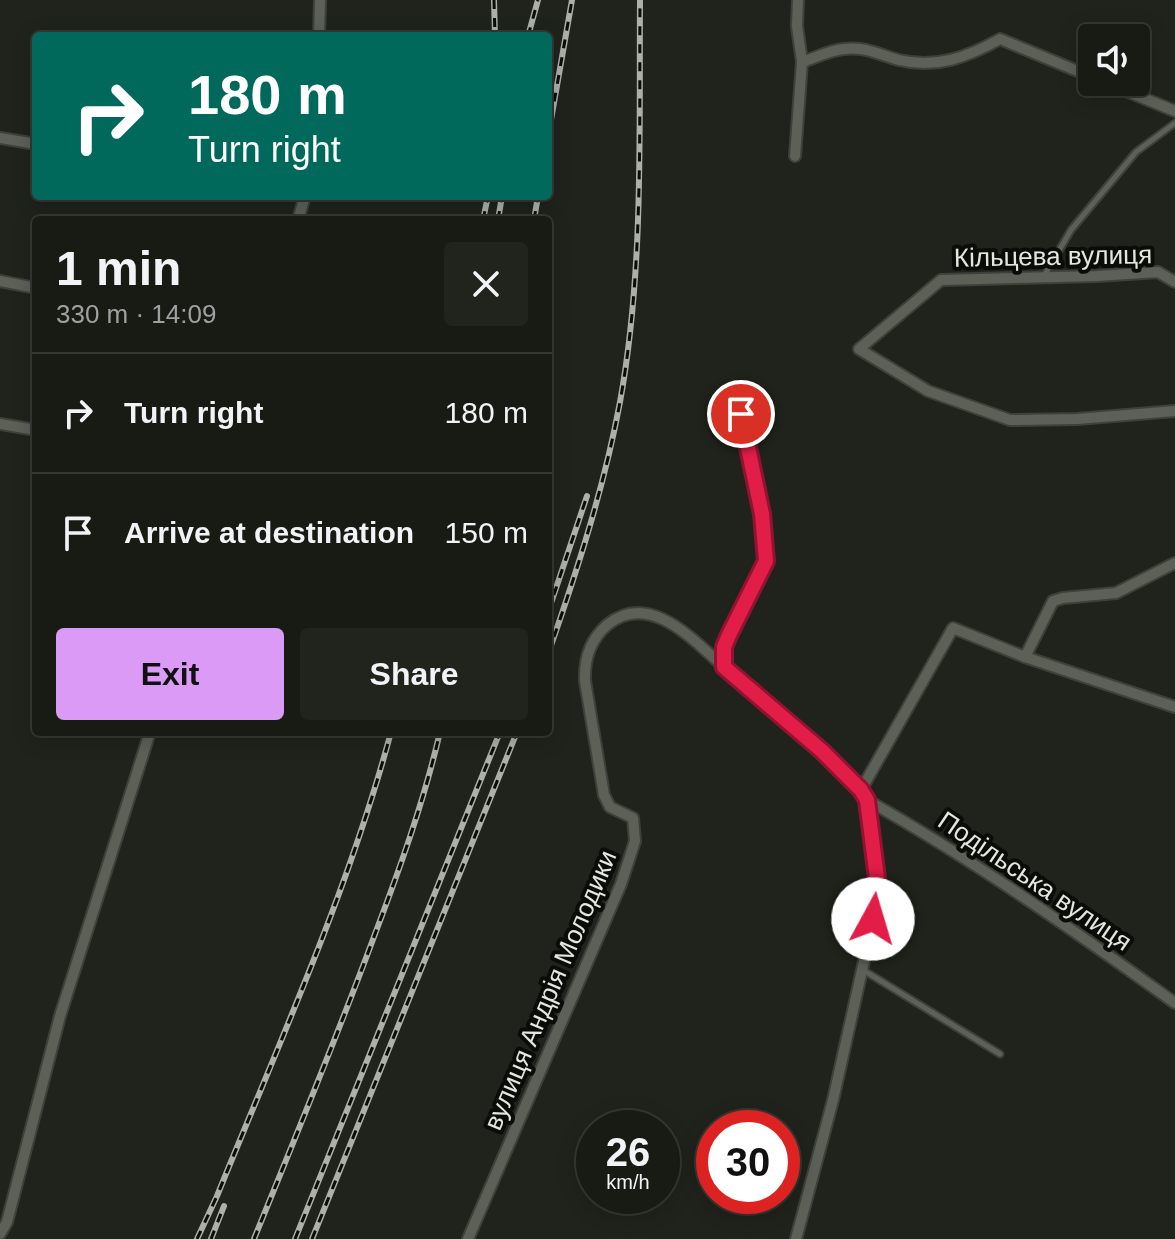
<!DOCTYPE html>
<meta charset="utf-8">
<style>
body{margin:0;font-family:Helvetica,sans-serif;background:#21231d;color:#f1f3f6;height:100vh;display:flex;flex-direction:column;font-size:30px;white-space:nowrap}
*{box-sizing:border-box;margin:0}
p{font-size:26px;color:#9fa1a0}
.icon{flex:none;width:44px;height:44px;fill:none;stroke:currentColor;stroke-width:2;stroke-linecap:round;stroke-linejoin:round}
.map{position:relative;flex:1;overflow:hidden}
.sheet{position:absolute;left:32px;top:216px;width:520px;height:520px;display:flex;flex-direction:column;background:#181a14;border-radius:8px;box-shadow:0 4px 20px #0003,0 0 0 2px #363834}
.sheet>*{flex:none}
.hud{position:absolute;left:32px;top:32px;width:520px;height:168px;border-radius:8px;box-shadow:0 4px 20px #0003,0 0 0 2px #363834;background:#00695c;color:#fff;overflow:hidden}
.controls{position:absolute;left:1078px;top:24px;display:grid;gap:16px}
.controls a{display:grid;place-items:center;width:72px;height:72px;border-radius:8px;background:#181a14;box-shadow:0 4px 20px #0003,0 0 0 2px #363834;font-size:40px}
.speed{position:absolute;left:576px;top:1110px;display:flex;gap:16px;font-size:40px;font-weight:700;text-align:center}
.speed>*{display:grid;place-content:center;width:104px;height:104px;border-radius:50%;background:#181a14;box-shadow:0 4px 20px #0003,0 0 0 2px #363834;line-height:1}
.speed small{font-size:20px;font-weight:400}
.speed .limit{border:12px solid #d22;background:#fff;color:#111}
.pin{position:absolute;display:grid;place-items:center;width:68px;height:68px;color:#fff;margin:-34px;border:4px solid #fff;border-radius:50%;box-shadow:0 2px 8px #0007}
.me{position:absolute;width:88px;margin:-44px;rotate:6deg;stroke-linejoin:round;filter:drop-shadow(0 0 6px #0008)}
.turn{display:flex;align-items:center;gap:28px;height:168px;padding:0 24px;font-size:36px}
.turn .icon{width:104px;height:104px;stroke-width:2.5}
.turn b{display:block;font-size:56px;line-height:68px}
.round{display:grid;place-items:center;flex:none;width:84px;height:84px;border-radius:8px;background:#21231d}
.overview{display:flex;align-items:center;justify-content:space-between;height:136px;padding:0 24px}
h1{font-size:48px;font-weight:800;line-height:60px}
.cta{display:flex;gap:16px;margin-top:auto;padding:16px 24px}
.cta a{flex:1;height:92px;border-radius:8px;background:#da9af6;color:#111;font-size:32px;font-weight:800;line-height:92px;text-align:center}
.cta a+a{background:#21231d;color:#f1f3f6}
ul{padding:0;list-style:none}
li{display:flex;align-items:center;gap:24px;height:120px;padding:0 24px;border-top:2px solid #363834}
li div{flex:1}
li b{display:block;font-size:30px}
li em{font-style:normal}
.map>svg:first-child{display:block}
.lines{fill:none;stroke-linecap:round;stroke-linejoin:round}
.lane-casing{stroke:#3e413b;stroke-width:9}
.street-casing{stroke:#3e413b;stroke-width:14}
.lane{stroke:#5c6057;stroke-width:5}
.street{stroke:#5c6057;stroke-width:10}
.rail-casing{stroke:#adb0a9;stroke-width:6}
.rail{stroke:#0a0c08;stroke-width:3;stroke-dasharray:9;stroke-linecap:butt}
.route-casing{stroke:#92132f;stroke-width:20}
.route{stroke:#e11d48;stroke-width:14}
.labels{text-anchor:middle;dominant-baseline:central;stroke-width:8;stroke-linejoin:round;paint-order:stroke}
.street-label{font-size:26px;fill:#e4e7e1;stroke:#0a0c08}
</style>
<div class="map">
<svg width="1175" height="1239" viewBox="0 0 1175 1239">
<rect width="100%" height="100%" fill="#20231b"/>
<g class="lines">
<defs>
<g id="lane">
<path d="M1044,276l27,-46 65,-78 39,-29"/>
<path d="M863,970l137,84"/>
</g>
<g id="street">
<path d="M798,0l-1,26 5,36"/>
<path d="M319,36l1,-36"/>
<path d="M1104,82l71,29"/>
<path d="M0,138l36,6"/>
<path d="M795,156l7,-94c13,-4 28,-12 42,-13 20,-3 36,6 55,11 37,9 69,-3 101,-21l92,38"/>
<path d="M298,220l7,-24"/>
<path d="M0,281l36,7"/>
<path d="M1175,282l-17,-10 -61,4 -156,4 -82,69 69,42 82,29 67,-1 98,-8"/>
<path d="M741,414l21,100 4,47 -37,74 -5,12v20l98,84 39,39 6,10 12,94 -46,206 -37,139"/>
<path d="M0,424l36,6"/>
<path d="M1025,657l28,-56 10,-3 53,-5 59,-30"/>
<path d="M861,790l92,-162 72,29 150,50"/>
<path d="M867,800c108,61 208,131 308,203"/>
<path d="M0,1234l7,-12 53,-206 90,-284"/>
<path d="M468,1239l153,-355 14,-43 -2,-23 -23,-11 -6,-12 -19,-114c-1,-22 5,-41 22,-56 42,-35 86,15 117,42"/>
</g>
</defs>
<use href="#lane" class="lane-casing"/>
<use href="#street" class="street-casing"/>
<use href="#lane" class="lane"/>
<use href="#street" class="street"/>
<defs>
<g id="rail">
<path d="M494,0l1,36"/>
<path d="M528,36l10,-36"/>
<path d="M548,137l24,-137"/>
<path d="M483,220l5,-24"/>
<path d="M498,220l4,-24"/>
<path d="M534,220l4,-24"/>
<path d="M548,612l39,-116"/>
<path d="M548,654c29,-83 56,-166 72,-252 24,-132 19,-268 20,-402"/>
<path d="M197,1239l20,-43c62,-153 131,-304 174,-464"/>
<path d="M211,1239l13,-33"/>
<path d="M254,1239c41,-101 83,-202 121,-305 25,-66 49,-133 65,-202"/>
<path d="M295,1239l205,-507"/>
<path d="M312,1239l205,-507"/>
</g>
</defs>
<use href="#rail" class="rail-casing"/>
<use href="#rail" class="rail"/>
</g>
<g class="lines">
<defs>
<path id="route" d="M741,414l21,100 4,47 -37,74 -5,12v20l98,84 39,39 6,10 12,94 -6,25"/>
</defs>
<use href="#route" class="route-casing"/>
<use href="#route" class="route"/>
</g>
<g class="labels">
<g class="street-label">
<text transform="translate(1053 256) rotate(-1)">Кільцева вулиця</text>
<text transform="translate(1035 881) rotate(34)">Подільська вулиця</text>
<text transform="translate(550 990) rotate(-67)">вулиця Андрія Молодики</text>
</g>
</g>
</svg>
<div class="controls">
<a><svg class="icon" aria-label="sound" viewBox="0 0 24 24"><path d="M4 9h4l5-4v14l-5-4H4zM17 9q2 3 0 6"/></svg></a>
</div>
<div class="speed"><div>26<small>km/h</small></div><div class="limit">30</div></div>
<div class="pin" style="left:741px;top:414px;background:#d93025"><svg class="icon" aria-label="arrive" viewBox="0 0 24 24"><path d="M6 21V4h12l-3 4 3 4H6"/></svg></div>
<svg class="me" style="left:873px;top:919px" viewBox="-20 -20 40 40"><circle r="19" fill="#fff"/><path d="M0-13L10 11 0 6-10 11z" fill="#e11d48"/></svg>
<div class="hud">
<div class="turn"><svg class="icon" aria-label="right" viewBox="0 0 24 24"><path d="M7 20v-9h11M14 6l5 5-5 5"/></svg><div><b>180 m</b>Turn right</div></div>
</div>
<section class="sheet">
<div class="overview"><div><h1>1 min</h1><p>330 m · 14:09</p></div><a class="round"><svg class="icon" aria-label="close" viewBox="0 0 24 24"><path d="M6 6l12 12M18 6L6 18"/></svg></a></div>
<ul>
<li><svg class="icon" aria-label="right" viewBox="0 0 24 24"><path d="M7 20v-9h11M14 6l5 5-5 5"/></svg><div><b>Turn right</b></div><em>180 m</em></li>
<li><svg class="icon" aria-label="arrive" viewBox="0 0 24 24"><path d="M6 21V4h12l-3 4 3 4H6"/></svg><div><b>Arrive at destination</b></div><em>150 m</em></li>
</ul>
<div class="cta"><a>Exit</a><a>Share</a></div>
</section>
</div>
